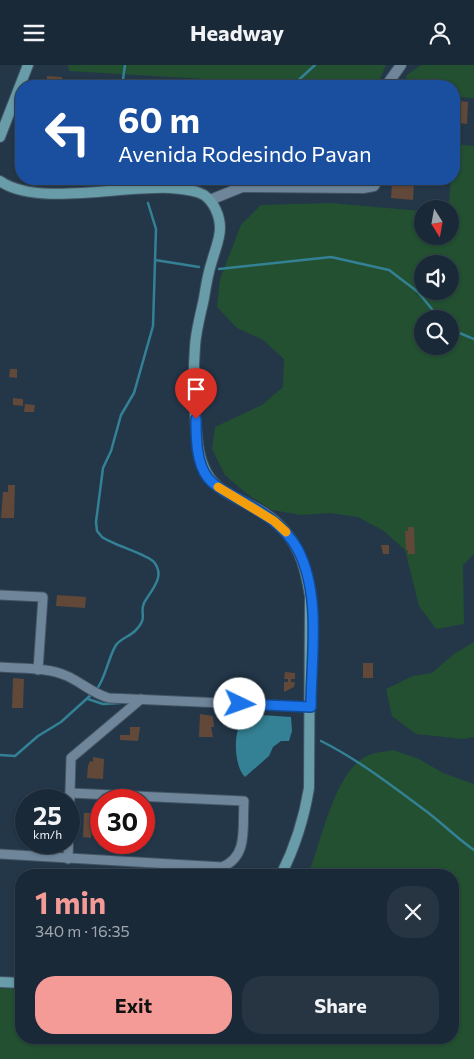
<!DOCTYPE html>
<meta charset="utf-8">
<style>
body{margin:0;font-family:Commissioner,sans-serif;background:#273542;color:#f1f3f6;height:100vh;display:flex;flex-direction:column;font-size:19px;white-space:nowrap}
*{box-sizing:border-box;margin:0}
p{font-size:16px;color:#9fa6ad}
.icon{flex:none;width:28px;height:28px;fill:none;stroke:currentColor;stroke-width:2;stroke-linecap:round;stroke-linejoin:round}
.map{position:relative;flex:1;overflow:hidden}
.side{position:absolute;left:15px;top:804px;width:444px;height:175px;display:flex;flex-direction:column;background:#1a2937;border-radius:20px;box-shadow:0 1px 4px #0004,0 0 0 1px #384552}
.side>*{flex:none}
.top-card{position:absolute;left:15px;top:15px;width:445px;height:105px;border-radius:20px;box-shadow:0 1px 4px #0004,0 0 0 1px #384552;background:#1a4fa0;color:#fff;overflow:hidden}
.needle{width:32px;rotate:169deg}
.controls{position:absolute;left:414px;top:135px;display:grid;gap:10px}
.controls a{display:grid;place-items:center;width:45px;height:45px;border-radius:50%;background:#1a2937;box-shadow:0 1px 4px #0004,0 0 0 1px #384552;font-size:25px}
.speed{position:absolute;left:15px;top:724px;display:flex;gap:10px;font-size:25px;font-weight:700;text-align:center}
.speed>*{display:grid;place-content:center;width:65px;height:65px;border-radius:50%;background:#1a2937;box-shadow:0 1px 4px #0004,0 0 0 1px #384552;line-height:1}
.speed small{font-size:12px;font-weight:400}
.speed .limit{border:8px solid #d22;background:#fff;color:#111}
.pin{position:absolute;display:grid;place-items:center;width:42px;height:42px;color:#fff;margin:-51px -21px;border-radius:50% 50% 50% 0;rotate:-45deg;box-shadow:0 0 5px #0007}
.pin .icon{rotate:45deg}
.me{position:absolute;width:55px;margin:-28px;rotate:93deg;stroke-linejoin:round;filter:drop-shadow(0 0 4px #0008)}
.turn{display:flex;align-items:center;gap:18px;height:105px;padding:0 20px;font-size:22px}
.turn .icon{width:65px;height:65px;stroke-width:2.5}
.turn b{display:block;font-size:35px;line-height:42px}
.round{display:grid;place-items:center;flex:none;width:52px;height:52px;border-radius:20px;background:#273542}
.summary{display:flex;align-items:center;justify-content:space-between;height:85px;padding:0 20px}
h1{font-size:30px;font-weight:700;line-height:38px;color:#f59b97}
.cta{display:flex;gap:10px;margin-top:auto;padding:10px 20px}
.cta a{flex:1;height:58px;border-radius:20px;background:#f59b97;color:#111;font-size:20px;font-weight:700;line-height:58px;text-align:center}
.cta a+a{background:#273542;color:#f1f3f6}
header{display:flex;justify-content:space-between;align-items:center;height:65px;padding:0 20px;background:#1a2937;font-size:22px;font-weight:700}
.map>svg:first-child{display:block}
.green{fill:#225031;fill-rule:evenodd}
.water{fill:#348195}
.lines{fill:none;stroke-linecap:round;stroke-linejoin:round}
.stream{stroke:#348195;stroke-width:2.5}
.building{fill:#614839}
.minor-casing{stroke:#435564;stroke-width:11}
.tertiary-casing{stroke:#435564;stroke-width:12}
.secondary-casing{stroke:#435564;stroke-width:12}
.minor{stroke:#6e859a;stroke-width:9}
.tertiary{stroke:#6e859a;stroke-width:10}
.secondary{stroke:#689ca8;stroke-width:10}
.route-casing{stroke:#114b97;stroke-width:12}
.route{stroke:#1a73e8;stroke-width:9}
.slow{stroke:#f59e0b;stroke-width:9}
</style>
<header><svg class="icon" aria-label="menu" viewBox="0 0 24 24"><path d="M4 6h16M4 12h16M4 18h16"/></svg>Headway<svg class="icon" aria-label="person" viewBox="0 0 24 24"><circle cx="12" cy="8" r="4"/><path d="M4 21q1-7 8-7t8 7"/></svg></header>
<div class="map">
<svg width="474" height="994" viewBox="0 0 474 994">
<rect width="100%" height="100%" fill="#233749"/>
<g class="green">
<path d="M68,0h318l-9,21h-134l-5,-5 -169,-10z"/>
<path d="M421,0h53v33l-20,-1v-11h-51l4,-11z"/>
<path d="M454,79l20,2v408l-11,11 1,59 -28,5 -17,-23 -14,-56 -21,-19 -26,-14 -28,-4 -29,2 -29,-5 -25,-16 -22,-19 -13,-26 3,-22 47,-22 21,-18 1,-28 -21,-19 -26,-12 -20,-21 3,-28 21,-54 20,-20 69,-2 92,8v25h28v-27h-7l6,-5 2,-25h3zM422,199h28v27h-28zM422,254h28v27h-28z"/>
<path d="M474,577v95l-11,2 -47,-5 -24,-18 -6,-27 27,-13 19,-3 22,-19z"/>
<path d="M393,685l26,9 24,14 31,11v275h-474v-71l21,1v48h431v-162h-144c13,-31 26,-104 59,-119 7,-4 18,-4 26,-6z"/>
</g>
<path class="water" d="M260,650l31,2 1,14 -3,10h-8l-8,6 -4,9 -24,21c-10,-9 -12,-40 -5,-52 4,-7 12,-8 20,-10z"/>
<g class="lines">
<g class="stream">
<path d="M122,21l3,-21"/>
<path d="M292,21l23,-21"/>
<path d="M155,195l44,7"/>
<path d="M219,204l112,-12 58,13 29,22 22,27"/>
<path d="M450,264l24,10"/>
<path d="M96,625c9,-10 12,-32 20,-45 4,-6 14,-9 19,-14 14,-14 4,-17 9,-28 7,-13 22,-26 10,-41 -7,-8 -41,-17 -52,-25l-5,-6 -1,-9 7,-54 8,-17 10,-36 13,-22 19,-67 3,-97 -8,-26"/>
<path d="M88,634l15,5 17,-1"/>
<path d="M247,646l8,6"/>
<path d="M321,676c38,19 71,45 105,70 17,13 31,27 48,39"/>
<path d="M0,690l15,1 23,-20 23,-14 31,-28"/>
</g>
</g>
<g class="building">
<path d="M47,11l15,1v7h-15z"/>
<path d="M459,36l9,1 -1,22 -9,-1z"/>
<path d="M392,116l22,1 -1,18 -22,-2z"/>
<path d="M10,304h7v9l-8,-1z"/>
<path d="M13,333l10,1v7l-10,-1z"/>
<path d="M25,339l10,1 -1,7h-10z"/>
<path d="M8,420h7l-1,33h-13l2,-26h5z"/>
<path d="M408,462h6l1,27h-7v-4h-2l-1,-19h3z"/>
<path d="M381,480h8v9h-6z"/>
<path d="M57,530l29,2 -1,11 -29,-2z"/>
<rect x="363" y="598" width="10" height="15"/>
<path d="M285,607l10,1v6h-4v3h4l-1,5 -10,5v-10h4v-3h-4z"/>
<path d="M13,613l11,1 -1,29h-11z"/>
<path d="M200,649l13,2 1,11h-3l2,10h-14z"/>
<path d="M130,662h10l-2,14 -18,-1v-5h10z"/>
<path d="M93,692l11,2 -1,20 -16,-1 1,-12 2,-5 3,1z"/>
<rect x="37" y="732" width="23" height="3"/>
<path d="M84,748h8l-1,25 -8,-1z"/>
</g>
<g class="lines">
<defs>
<g id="minor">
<path d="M0,530l43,2 -5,73"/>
<path d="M0,602c22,2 47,0 67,9 14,6 26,18 42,22l202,9"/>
<path d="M0,789l222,13c27,-11 20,-40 22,-66l-174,-8"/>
<path d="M68,794l3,-101 70,-59"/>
</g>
<g id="tertiary">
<path d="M386,21l15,-21"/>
<path d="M210,135l32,-13 121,1 11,-2 4,-7"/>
</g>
<g id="secondary">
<path d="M0,72l28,-72"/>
<path d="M0,116c37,26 124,4 171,7 11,1 23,1 33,7 10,7 16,21 16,33 0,11 -5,22 -8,33 -4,12 -6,24 -8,37 -3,15 -8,32 -9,48 -2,28 -1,63 2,91 6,70 51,52 87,93 17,19 22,42 26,66l-1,192c-5,31 -14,59 -28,87"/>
<path d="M0,917l21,1"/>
</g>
</defs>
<use href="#minor" class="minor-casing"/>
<use href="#tertiary" class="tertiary-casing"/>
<use href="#secondary" class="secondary-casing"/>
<use href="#minor" class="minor"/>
<use href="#tertiary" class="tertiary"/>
<use href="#secondary" class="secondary"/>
</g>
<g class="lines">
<defs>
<path id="route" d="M196,354c0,18 0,44 12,59 6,8 16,13 25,18 25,14 49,26 64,52 25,46 14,109 14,159l-71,-3"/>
</defs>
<use href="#route" class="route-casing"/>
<use href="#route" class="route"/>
<path class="slow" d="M218,422l56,34 12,11"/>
</g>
</svg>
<div class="controls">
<a><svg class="needle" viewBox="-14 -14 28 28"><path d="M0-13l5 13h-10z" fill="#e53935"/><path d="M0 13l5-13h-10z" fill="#9fa6ad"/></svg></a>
<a><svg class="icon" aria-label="sound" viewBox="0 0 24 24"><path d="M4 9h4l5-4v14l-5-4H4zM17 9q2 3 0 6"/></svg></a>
<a><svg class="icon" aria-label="search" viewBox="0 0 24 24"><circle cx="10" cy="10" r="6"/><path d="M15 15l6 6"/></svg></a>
</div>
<div class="speed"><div>25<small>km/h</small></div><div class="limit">30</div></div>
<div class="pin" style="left:196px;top:354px;background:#d93025"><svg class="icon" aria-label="arrive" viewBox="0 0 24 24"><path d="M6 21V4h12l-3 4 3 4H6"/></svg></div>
<svg class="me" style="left:240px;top:639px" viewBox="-20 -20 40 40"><circle r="19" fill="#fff"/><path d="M0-13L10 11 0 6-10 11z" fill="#1a73e8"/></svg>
<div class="top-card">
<div class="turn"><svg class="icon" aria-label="left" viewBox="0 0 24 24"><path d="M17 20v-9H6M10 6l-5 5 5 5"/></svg><div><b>60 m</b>Avenida Rodesindo Pavan</div></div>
</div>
<section class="side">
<div class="summary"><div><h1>1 min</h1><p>340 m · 16:35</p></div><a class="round"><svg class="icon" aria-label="close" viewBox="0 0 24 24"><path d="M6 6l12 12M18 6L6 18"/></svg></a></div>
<div class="cta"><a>Exit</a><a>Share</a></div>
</section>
</div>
